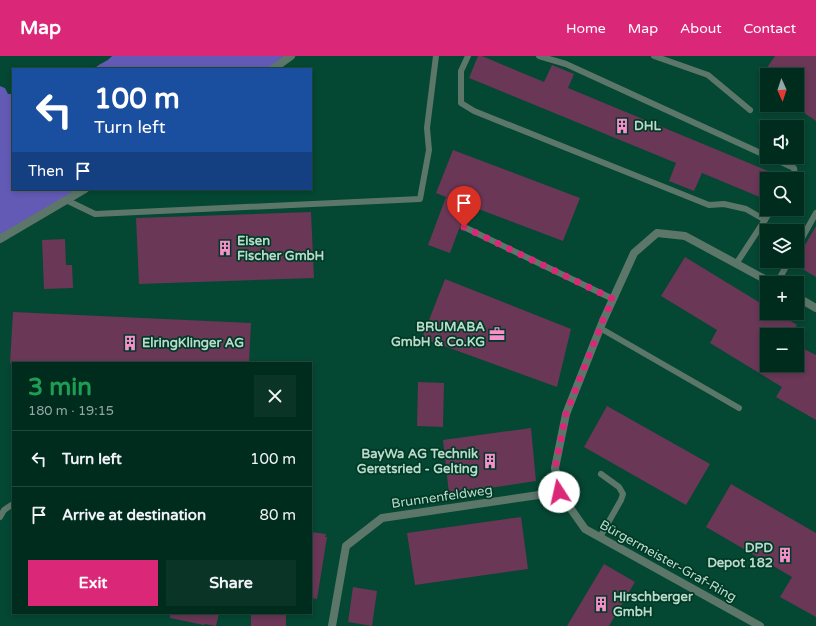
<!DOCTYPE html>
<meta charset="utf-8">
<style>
body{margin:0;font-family:"Varela Round",sans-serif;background:#0a3426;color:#f1f3f6;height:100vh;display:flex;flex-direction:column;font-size:15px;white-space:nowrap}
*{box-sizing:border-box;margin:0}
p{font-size:13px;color:#95a7a4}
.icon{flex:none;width:22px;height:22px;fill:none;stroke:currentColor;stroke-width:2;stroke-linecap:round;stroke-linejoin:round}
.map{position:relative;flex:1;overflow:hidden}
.sheet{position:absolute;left:12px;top:306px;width:300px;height:252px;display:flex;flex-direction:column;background:#002c1d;border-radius:0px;box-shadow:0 2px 6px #0003,0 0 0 1px #22483b}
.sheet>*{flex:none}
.guide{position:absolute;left:12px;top:12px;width:300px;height:122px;border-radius:0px;box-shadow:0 2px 6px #0003,0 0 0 1px #22483b;background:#1a4fa0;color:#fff;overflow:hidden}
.needle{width:26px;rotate:177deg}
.tools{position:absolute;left:760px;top:12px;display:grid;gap:8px}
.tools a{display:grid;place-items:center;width:44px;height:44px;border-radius:0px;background:#002c1d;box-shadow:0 2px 6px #0003,0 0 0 1px #22483b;font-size:20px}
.pin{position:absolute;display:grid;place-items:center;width:34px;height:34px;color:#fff;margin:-41px -17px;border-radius:50% 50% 50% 0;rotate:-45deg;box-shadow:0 0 4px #0007}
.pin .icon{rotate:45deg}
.me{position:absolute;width:44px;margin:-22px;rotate:350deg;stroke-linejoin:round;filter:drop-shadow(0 0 3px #0008)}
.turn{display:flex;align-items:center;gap:14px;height:84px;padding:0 16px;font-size:18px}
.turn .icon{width:52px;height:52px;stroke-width:2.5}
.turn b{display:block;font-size:28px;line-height:34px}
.then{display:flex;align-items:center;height:38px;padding:0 16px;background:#0003;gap:8px;font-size:15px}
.round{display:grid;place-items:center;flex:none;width:42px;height:42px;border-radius:0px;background:#0a3426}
.overview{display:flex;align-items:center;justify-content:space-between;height:68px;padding:0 16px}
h1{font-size:24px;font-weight:700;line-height:30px;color:#1e9e55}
.button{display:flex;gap:8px;margin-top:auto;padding:8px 16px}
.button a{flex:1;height:46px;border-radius:0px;background:#db2777;color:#fff;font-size:16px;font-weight:700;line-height:46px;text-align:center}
.button a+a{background:#0a3426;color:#f1f3f6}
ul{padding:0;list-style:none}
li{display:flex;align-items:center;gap:12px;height:56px;padding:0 16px;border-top:1px solid #22483b}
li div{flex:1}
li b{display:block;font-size:15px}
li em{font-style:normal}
header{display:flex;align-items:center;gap:24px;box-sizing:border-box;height:56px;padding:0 20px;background:#db2777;color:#fff}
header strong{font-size:19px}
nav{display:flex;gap:22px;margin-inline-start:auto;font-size:14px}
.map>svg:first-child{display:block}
.built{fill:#044732;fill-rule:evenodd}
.forest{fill:#625ab4}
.building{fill:#6a3756}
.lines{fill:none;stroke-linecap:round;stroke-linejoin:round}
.lane{stroke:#5c776a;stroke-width:6}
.street{stroke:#5c776a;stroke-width:8}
.route{stroke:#db2777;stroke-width:7;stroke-dasharray:0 12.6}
.labels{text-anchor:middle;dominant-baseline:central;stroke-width:3.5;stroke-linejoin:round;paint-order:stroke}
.poi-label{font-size:13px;font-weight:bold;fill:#badbcb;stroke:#003a27;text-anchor:start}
.street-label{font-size:13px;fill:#badbcb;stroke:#003a27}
</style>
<header>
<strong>Map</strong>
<nav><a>Home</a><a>Map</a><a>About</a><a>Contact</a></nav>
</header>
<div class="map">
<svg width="816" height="570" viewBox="0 0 816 570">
<rect width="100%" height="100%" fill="#003a27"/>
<g class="built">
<path d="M0,0h112l-7,6 -9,4 -2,3h-81v25h-5l-3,-6 -5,-2z"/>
<path d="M291,0h525v570h-816v-387l85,-50h226v-120h-38zM767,19h30v30h-30zM767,71h30v30h-30zM767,123h30v30h-30zM767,175h30v30h-30zM767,227h30v30h-30zM767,279h30v30h-30zM13,307h298v250h-298z"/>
</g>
<g class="forest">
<path d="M112,0h179l-18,13h-179c5,-6 12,-6 18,-13z"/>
<path d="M0,30l5,2 3,6h5v95h72l-85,50z"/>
</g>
<g class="building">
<path d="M478,0h4l62,26 8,-17 22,9 -6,14 205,85 -3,6h-3v8l-5,11 -60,-25 -8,18 -25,-10 7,-18 -207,-85z"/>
<path d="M775,0h41v65l-19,-13v-33h-35z"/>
<path d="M453,94l127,48 -17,43 -95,-36 -18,48 -22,-8 18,-48 -10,-4z"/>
<path d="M311,156l3,66 -175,6 -3,-66z"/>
<path d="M816,170v51l-22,-13 2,-3h1v-2z"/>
<path d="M65,183l1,26h6l1,23 -29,1 -2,-49z"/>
<path d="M685,201l82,50v6h10l20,12 -6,10h-24v30h30v-4l7,-12 12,6v65l-40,-23 6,-10 -72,-44 7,-13 -56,-34z"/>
<path d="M445,223l126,50 -14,58 -135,-49z"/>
<path d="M13,256l238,11 -2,40h-239z"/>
<path d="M418,326l26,1 -1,44 -26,-1z"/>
<path d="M607,350l103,58 -24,41 -102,-58z"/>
<path d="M531,372l5,53 -87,13 -6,-54z"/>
<path d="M731,428l85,49v84l-36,-20 12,-20 -86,-50z"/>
<path d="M521,461l7,52 -113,16 -8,-52z"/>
<path d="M311,476l15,2 -1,3h2l-10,62 -6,-1z"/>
<path d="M604,508l31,18 -26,44h-42z"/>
<path d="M353,531l24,4 -5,35 -24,-4z"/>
<path d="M170,557h49l-3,13 -11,-2 -1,1 -34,-7z"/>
<rect x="251" y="557" width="35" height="13"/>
</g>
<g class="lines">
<g class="lane">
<path d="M468,0l-7,15v32l13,8 235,94 15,-1 22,5 19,11"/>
<path d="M539,0l27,8 201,92"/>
<path d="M654,0l54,19 42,35"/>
<path d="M770,101l24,11 1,7 -3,4"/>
<path d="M66,144l29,14 325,-15 9,-49 -2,-22 9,-72"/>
<path d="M464,171l149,72"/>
<path d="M797,191l19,-34"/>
<path d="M736,208l36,-55"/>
<path d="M777,227l12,-22"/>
<path d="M600,272l139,80"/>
<path d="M0,461l4,-7 9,-6"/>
<path d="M600,481l21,-37 2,-6 -4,-7 -18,-13"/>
</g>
<g class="street">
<path d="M273,13l18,-13"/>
<path d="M0,183l85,-50"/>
<path d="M797,241l19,11"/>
<path d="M332,570l14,-80 36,-28 177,-26"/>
<path d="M760,570l-175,-97 -26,-37 -4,-24 11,-54 37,-93 31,-68 23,-20 28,3 87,47"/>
</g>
</g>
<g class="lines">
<path class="route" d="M464,171l149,72 -10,21 -37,94 -11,54 4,24"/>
</g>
<defs>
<symbol id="building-bare" viewBox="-9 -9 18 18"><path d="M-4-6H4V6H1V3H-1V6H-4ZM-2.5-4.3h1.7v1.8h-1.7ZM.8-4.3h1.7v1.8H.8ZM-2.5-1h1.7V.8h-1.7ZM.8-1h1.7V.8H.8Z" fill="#f790cd" stroke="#003a27" stroke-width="2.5" paint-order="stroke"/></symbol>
<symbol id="office-bare" viewBox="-9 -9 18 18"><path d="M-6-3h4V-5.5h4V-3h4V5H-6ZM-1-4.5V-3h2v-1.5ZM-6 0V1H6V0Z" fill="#f790cd" stroke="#003a27" stroke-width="2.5" paint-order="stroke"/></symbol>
</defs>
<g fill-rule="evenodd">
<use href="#building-bare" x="611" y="59" width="22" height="22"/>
<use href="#building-bare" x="214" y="181" width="22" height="22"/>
<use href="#office-bare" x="486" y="267" width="22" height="22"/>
<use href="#building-bare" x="119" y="276" width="22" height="22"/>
<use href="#building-bare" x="479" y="394" width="22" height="22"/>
<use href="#building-bare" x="774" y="488" width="22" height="22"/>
<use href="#building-bare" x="590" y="537" width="22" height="22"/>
</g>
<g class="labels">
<g class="poi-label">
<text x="634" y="70">DHL</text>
<text x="237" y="185">Eisen<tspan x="237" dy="15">Fischer GmbH</tspan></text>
<text x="485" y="271" text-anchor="end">BRUMABA<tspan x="485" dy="15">GmbH &amp; Co.KG</tspan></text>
<text x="142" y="287">ElringKlinger AG</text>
<text x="478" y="398" text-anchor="end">BayWa AG Technik<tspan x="478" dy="15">Geretsried - Gelting</tspan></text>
<text x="773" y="492" text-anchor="end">DPD<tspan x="773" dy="15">Depot 182</tspan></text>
<text x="613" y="541">Hirschberger<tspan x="613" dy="15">GmbH</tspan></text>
</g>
<g class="street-label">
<text transform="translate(442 441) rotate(-8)">Brunnenfeldweg</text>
<text transform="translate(668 505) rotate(29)">Bürgermeister-Graf-Ring</text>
</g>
</g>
</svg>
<div class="tools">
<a><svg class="needle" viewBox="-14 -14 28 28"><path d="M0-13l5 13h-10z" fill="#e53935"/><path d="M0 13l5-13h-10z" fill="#95a7a4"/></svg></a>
<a><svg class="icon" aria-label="sound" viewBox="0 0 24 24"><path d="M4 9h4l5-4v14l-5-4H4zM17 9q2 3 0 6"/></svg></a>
<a><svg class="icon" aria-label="search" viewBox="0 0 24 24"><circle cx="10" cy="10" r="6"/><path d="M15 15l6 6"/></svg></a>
<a><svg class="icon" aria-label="layers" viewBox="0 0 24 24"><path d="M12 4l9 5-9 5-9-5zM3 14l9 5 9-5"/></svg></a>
<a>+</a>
<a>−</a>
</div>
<div class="pin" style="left:464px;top:171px;background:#d93025"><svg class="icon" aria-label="arrive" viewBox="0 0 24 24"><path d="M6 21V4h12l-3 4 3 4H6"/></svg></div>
<svg class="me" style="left:559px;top:436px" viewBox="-20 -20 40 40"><circle r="19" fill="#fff"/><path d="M0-13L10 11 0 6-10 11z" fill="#db2777"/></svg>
<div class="guide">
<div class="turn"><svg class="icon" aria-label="left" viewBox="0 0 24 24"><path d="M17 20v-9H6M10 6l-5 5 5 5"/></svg><div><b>100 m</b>Turn left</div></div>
<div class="then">Then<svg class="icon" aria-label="arrive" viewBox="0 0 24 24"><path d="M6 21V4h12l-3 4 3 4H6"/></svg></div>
</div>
<section class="sheet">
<div class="overview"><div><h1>3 min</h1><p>180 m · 19:15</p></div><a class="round"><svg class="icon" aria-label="close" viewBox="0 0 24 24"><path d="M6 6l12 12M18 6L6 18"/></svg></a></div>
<ul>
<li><svg class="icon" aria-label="left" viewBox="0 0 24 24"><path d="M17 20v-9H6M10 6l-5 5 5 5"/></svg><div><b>Turn left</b></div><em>100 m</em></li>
<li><svg class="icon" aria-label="arrive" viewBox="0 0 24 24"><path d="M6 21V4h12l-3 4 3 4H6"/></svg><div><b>Arrive at destination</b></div><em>80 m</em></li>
</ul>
<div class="button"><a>Exit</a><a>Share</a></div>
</section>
</div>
